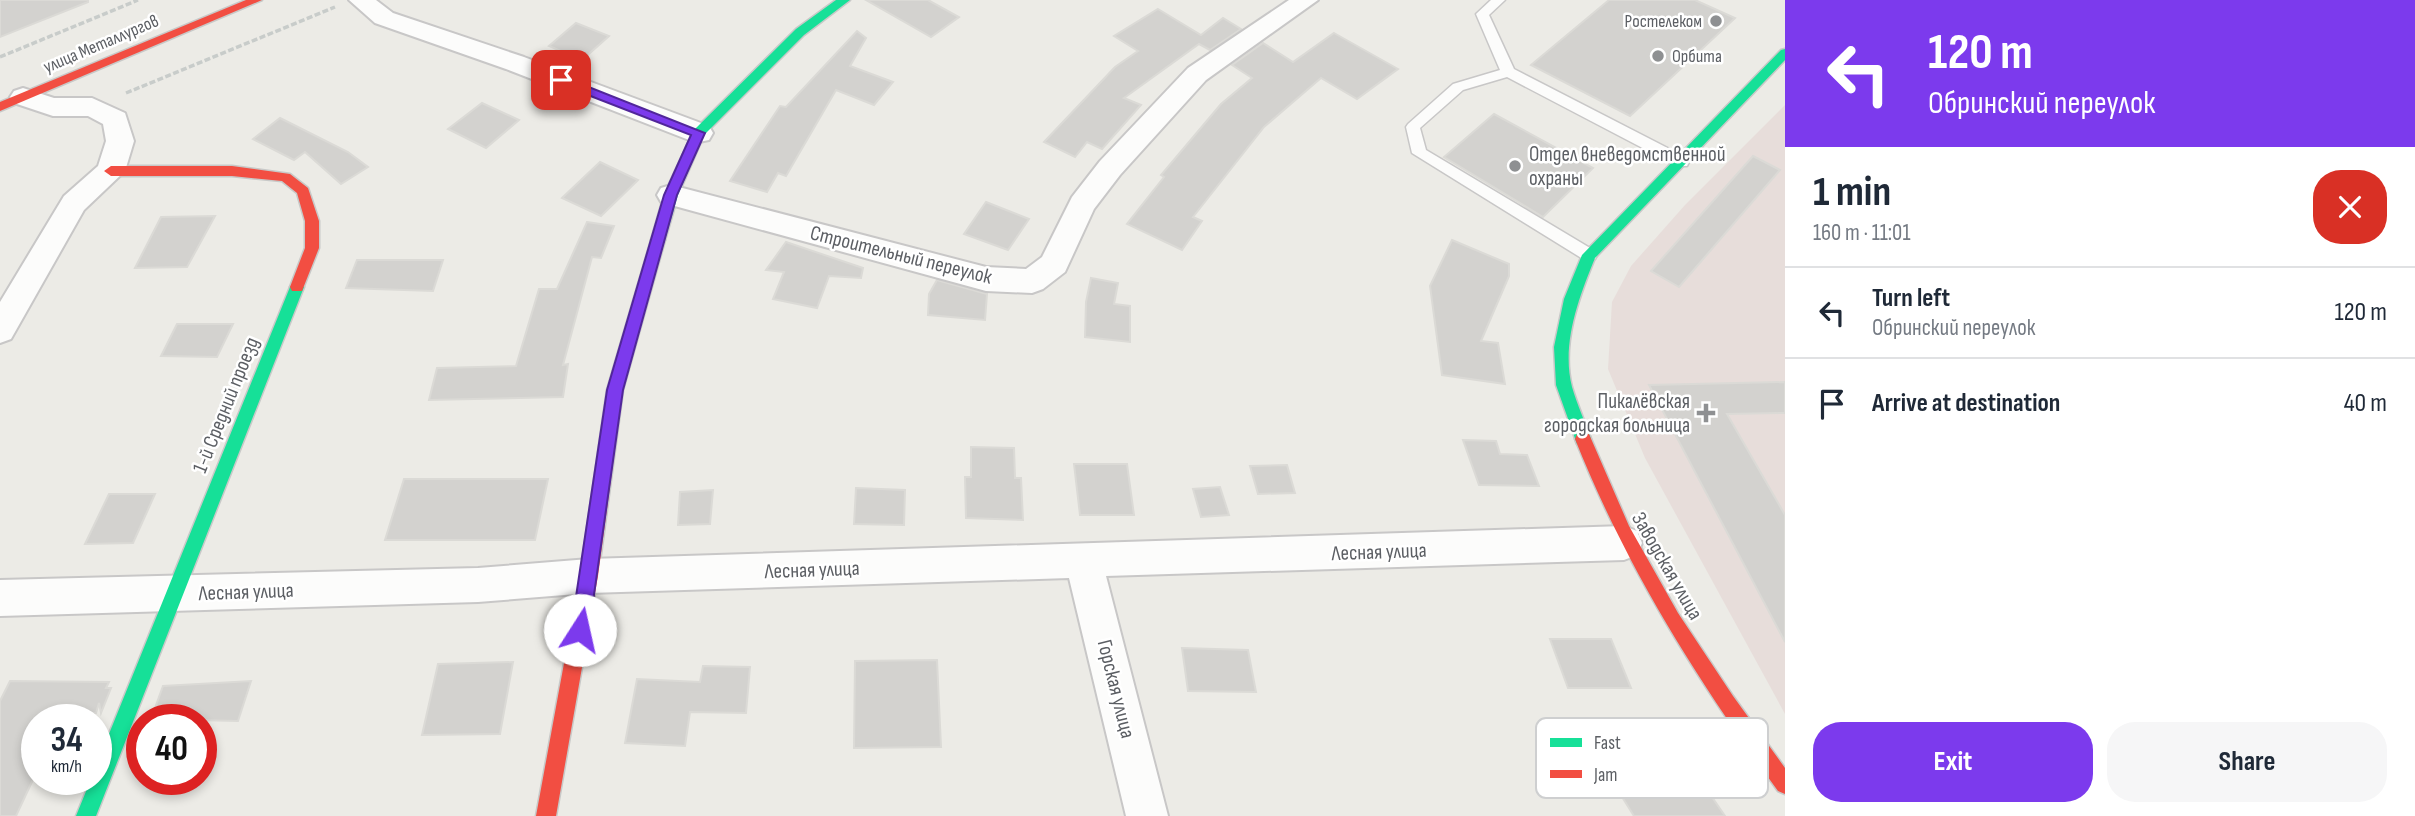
<!DOCTYPE html>
<meta charset="utf-8">
<style>
body{margin:0;font-family:"Sofia Sans Condensed",sans-serif;background:#f6f6f7;color:#1f2937;height:100vh;display:flex;flex-direction:column;font-size:26px;white-space:nowrap}
*{box-sizing:border-box;margin:0}
p{font-size:23px;color:#747a83}
.icon{flex:none;width:38px;height:38px;fill:none;stroke:currentColor;stroke-width:2;stroke-linecap:round;stroke-linejoin:round}
.map{position:relative;flex:1;overflow:hidden}
.details{display:flex;flex-direction:column;background:#fff;width:630px}
.details>*{flex:none}
.banner{background:#7c3aed;color:#fff;overflow:hidden}
.speed{position:absolute;left:21px;top:704px;display:flex;gap:14px;font-size:35px;font-weight:700;text-align:center}
.speed>*{display:grid;place-content:center;width:91px;height:91px;border-radius:50%;background:#fff;box-shadow:0 4px 10px #0003;line-height:1}
.speed small{font-size:18px;font-weight:400}
.speed .limit{border:10px solid #d22;background:#fff;color:#111}
.pin{position:absolute;display:grid;place-items:center;width:60px;height:60px;color:#fff;margin:-30px;border-radius:14px;box-shadow:0 4px 10px #0006}
.me{position:absolute;width:77px;margin:-38px;rotate:10deg;stroke-linejoin:round;filter:drop-shadow(0 0 5px #0008)}
.turn{display:flex;align-items:center;gap:24px;height:147px;padding:0 28px;font-size:32px}
.turn .icon{width:91px;height:91px;stroke-width:2.5}
.turn b{display:block;font-size:49px;line-height:60px}
.round{display:grid;place-items:center;flex:none;width:74px;height:74px;border-radius:28px;background:#f6f6f7}
.head{display:flex;align-items:center;justify-content:space-between;height:119px;padding:0 28px}
h1{font-size:42px;font-weight:700;line-height:52px}
.action{display:flex;gap:14px;margin-top:auto;padding:14px 28px}
.action a{flex:1;height:80px;border-radius:28px;background:#7c3aed;color:#fff;font-size:28px;font-weight:700;line-height:80px;text-align:center}
.action a+a{background:#f6f6f7;color:#1f2937}
ul{padding:0;list-style:none}
li{display:flex;align-items:center;gap:21px;height:91px;padding:0 28px;border-top:2px solid #e0e1e3}
li div{flex:1}
li b{display:block;font-size:26px}
li em{font-style:normal}
main{display:flex;flex:1;min-height:0}
.map>svg:first-child{display:block}
.medical{fill:#e7ddda}
.building{fill:#d3d2cf;stroke:#dbdad6;stroke-width:2}
.lines{fill:none;stroke-linecap:round;stroke-linejoin:round}
.lane-casing{stroke:#c8c7c7;stroke-width:3}
.street-casing{stroke:#c8c7c7;stroke-width:4}
.fast-casing{stroke:#c8c9c8;stroke-width:3}
.jam-casing{stroke:#c8c9c8;stroke-width:3}
.path{stroke:#c8ccca;stroke-width:3.5;stroke-dasharray:6 2.5;stroke-linecap:butt}
.lane{fill:#fcfcfb;fill-rule:evenodd}
.street{fill:#fcfcfb;fill-rule:evenodd}
.fast{fill:#16e098;fill-rule:evenodd}
.jam{fill:#f24e42;fill-rule:evenodd}
.route{fill:#7c3aed;stroke:#51269a;stroke-width:2}
.poi-dot{fill:#8e9092;stroke:#fff;stroke-width:2.5}
.labels{text-anchor:middle;dominant-baseline:central;stroke-width:5;stroke-linejoin:round;paint-order:stroke}
.far-poi-label{font-size:18px;fill:#5c5f64;stroke:#fff;text-anchor:end}
.far-street-label{font-size:18px;fill:#5c5f64;stroke:#fff}
.poi-label{font-size:21px;fill:#5c5f64;stroke:#fff;text-anchor:start}
.street-label{font-size:21px;fill:#5c5f64;stroke:#fff}
.key{fill:#fff;stroke:#cecfd0;stroke-width:2}
.key-label{font-size:19px;fill:#5c5f64}
</style>
<main>
<div class="map">
<svg width="1785" height="816" viewBox="0 0 1785 816">
<rect width="100%" height="100%" fill="#ecebe6"/>
<path class="medical" d="M1785,105v609l-140,-256 -37,-89 4,-67 19,-36 54,-61z"/>
<g class="building">
<path d="M0,0h88v2l-88,35z"/>
<path d="M866,0h62l31,17 -28,20z"/>
<path d="M1609,0h86l40,18 -105,98 -99,-51z"/>
<path d="M1158,9l43,26 22,-17 18,11 -31,21 -11,-6 -75,54 17,7 -39,44 -15,-7 -12,15 -31,-15 71,-75 23,-16 -24,-15z"/>
<path d="M576,23l33,13 -27,24 -33,-14z"/>
<path d="M857,31l9,7 -16,28 43,16 -19,23 -38,-15 -50,86 -8,-3 -11,19 -37,-11 50,-75 6,1z"/>
<path d="M1334,33l64,36 -41,30 -36,-21 -57,49 -71,90 9,4 -20,29 -55,-26 37,-47 -3,-2 60,-71 31,-26 -20,-13 31,-22 30,19z"/>
<path d="M482,103l37,17 -33,28 -38,-19z"/>
<path d="M1494,114l99,54 -50,49 -99,-60z"/>
<path d="M280,118l68,34 20,15 -27,17 -36,-32 -11,8 -41,-21z"/>
<path d="M1753,156l27,14 -101,117 -28,-16z"/>
<path d="M600,162l38,18 -37,36 -39,-18z"/>
<path d="M986,202l43,17 -21,31 -44,-16z"/>
<path d="M215,216l-28,51 -52,1 26,-51z"/>
<path d="M587,222l27,4 -13,32 -9,-1 -29,108 5,-1 -5,33 -134,3 8,-32 79,-2 23,-77h18z"/>
<path d="M1452,240l57,24v12l-28,65 17,2 7,41 -63,-9 -12,-89z"/>
<path d="M786,242l77,26 -2,10 -32,-2 -12,32 -44,-9 11,-27 -18,-2z"/>
<path d="M357,260h86l-10,31 -87,-3z"/>
<path d="M1091,278l27,5 -4,21 16,2v36l-45,-5 1,-35z"/>
<path d="M937,280l50,14 -2,26 -57,-5 1,-21z"/>
<path d="M177,324h56l-16,33 -56,-1z"/>
<path d="M1785,382v31l-58,1 58,101v127l-136,-257z"/>
<path d="M1463,440l33,1 4,13 27,1 12,31 -60,-1z"/>
<path d="M971,447l43,1 1,30h6l2,42 -57,-2 -1,-41h6z"/>
<path d="M1074,464h53l7,51h-54z"/>
<path d="M1287,465l8,28 -37,1 -8,-28z"/>
<path d="M404,479h144l-13,61h-150z"/>
<path d="M1220,487l9,28 -28,2 -8,-28z"/>
<path d="M856,488l49,2 -1,35 -50,-1z"/>
<path d="M713,490l-3,34 -32,1 2,-33z"/>
<path d="M109,494h46l-22,49 -48,1z"/>
<path d="M1550,639h61l20,49h-63z"/>
<path d="M1182,648l66,2 8,42 -68,-1z"/>
<path d="M937,660l4,87 -87,1 1,-87z"/>
<path d="M513,662l-13,72 -78,1 16,-71z"/>
<path d="M703,666l47,1 -4,46 -56,-1 -5,34 -60,-3 12,-64 63,3z"/>
<path d="M10,681l99,1 -3,6h5l-10,25 -2,-10 -3,10h-33l-3,6h-23v52l-21,45h-16v-115z"/>
<path d="M251,681l-13,40 -87,-2 12,-33z"/>
<path d="M1692,768l33,48h-91l-15,-24z"/>
</g>
<g class="lines">
<defs>
<path id="lane" d="M1491,0h14l-16,15 25,54 173,89 2,4 -2,4h-10l-170,-89 -44,13 -43,38 6,22 169,101 2,4 -2,4h-12l-171,-106 -6,-26 2,-3 45,-40 47,-14 -24,-56z"/>
<g id="street">
<path d="M349,0h27l17,13 131,44 185,69 4,7 -4,7 -10,2 -10,-2 -183,-71 -131,-46z"/>
<path d="M1289,0h29l-112,80 -86,95 -26,34 -29,63 -22,17 -11,4 -46,-2 -315,-86 -10,-3 -4,-7 4,-7 10,-3 315,82 40,2 16,-12 30,-60 28,-36 88,-93z"/>
<path d="M23,88l31,10h38l33,15 9,28 -9,30 -41,39 -73,129 -11,4v-41l64,-106 34,-30 8,-25 -3,-17 -15,-8h-35l-39,-13 -4,-6 4,-6z"/>
<path d="M1624,526l13,5 5,12 -5,12 -13,5 -518,16 62,240h-42l-57,-238 -480,15 -111,9 -478,14v-36l478,-12 111,-9z"/>
</g>
<g id="fast">
<path d="M836,0h14l-46,35 -100,100 -26,60 -13,45 -2,4h-10l-2,-4 13,-45 30,-65 102,-101z"/>
<path d="M1785,49v11l-190,198c-16,39 -34,86 -23,129 5,17 13,35 19,52l-2,5 -6,2 -6,-2 -21,-59 -2,-38 10,-48 18,-44 199,-205z"/>
<path d="M297,281l7,6 -208,529h-20l15,-37h5v-13l194,-479z"/>
</g>
<g id="jam">
<path d="M246,0h16l-262,111v-9z"/>
<path d="M111,166h121l58,8 18,14 11,33v27l-17,43h-10l-2,-4 15,-39v-27l-8,-28 -15,-12 -50,-5h-121l-7,-5z"/>
<path d="M658,235l7,5 -42,150 -25,186 -42,240h-20l44,-240 27,-186 44,-150z"/>
<path d="M1583,432l6,2 40,92 49,87 55,83 52,72v26l-7,-3c-81,-111 -152,-224 -203,-352l2,-5z"/>
</g>
</defs>
<use href="#lane" class="lane-casing"/>
<use href="#street" class="street-casing"/>
<use href="#fast" class="fast-casing"/>
<use href="#jam" class="jam-casing"/>
<g class="path">
<path d="M0,57l138,-57"/>
<path d="M126,93l209,-86"/>
</g>
<use href="#lane" class="lane"/>
<use href="#street" class="street"/>
<use href="#fast" class="fast"/>
<use href="#jam" class="jam"/>
</g>
<path class="route" d="M557,78h9l139,55 -28,62 -54,195 -34,240 -3,6 -6,2 -7,-2 -2,-6 36,-240 57,-195 27,-60 -134,-52z"/>
<g class="poi-dot">
<circle cx="1716" cy="21" r="7"/>
<circle cx="1658" cy="56" r="7"/>
<circle cx="1515" cy="166" r="7"/>
<path d="M1702.5 402.5h7v7h7v7h-7v7h-7v-7h-7v-7h7z"/>
</g>
<g class="labels">
<g class="far-poi-label">
<text x="1702" y="21">Ростелеком</text>
<text x="1672" y="56" text-anchor="start">Орбита</text>
</g>
<g class="far-street-label">
<text transform="translate(101 44) rotate(-23)">улица Металлургов</text>
</g>
<g class="poi-label">
<text x="1529" y="154">Отдел вневедомственной<tspan x="1529" dy="24">охраны</tspan></text>
<text x="1690" y="401" text-anchor="end">Пикалёвская<tspan x="1690" dy="24">городская больница</tspan></text>
</g>
<g class="street-label">
<text transform="translate(901 255) rotate(14)">Строительный переулок</text>
<text transform="translate(226 405) rotate(-68)">1-й Средний проезд</text>
<text transform="translate(1379 552) rotate(-2)">Лесная улица</text>
<text transform="translate(1667 566) rotate(60)">Заводская улица</text>
<text transform="translate(812 570) rotate(-2)">Лесная улица</text>
<text transform="translate(246 592) rotate(-2)">Лесная улица</text>
<text transform="translate(1116 689) rotate(76)">Горская улица</text>
</g>
</g>
<rect x="1536" y="718" width="232" height="80" rx="10" class="key"/>
<rect x="1550" y="738" width="32" height="9" fill="#16e098"/>
<rect x="1550" y="770" width="32" height="8" fill="#f24e42"/>
<g class="key-label">
<text x="1594" y="749">Fast</text>
<text x="1594" y="781">Jam</text>
</g>
</svg>
<div class="speed"><div>34<small>km/h</small></div><div class="limit">40</div></div>
<div class="pin" style="left:561px;top:80px;background:#d93025"><svg class="icon" aria-label="arrive" viewBox="0 0 24 24"><path d="M6 21V4h12l-3 4 3 4H6"/></svg></div>
<svg class="me" style="left:580px;top:630px" viewBox="-20 -20 40 40"><circle r="19" fill="#fff"/><path d="M0-13L10 11 0 6-10 11z" fill="#7c3aed"/></svg>
</div>
<section class="details">
<div class="banner">
<div class="turn"><svg class="icon" aria-label="left" viewBox="0 0 24 24"><path d="M17 20v-9H6M10 6l-5 5 5 5"/></svg><div><b>120 m</b>Обринский переулок</div></div>
</div>
<div class="head"><div><h1>1 min</h1><p>160 m · 11:01</p></div><a class="round" style="background:#d93025;color:#fff"><svg class="icon" aria-label="close" viewBox="0 0 24 24"><path d="M6 6l12 12M18 6L6 18"/></svg></a></div>
<ul>
<li><svg class="icon" aria-label="left" viewBox="0 0 24 24"><path d="M17 20v-9H6M10 6l-5 5 5 5"/></svg><div><b>Turn left</b><p>Обринский переулок</p></div><em>120 m</em></li>
<li><svg class="icon" aria-label="arrive" viewBox="0 0 24 24"><path d="M6 21V4h12l-3 4 3 4H6"/></svg><div><b>Arrive at destination</b></div><em>40 m</em></li>
</ul>
<div class="action"><a>Exit</a><a>Share</a></div>
</section>
</main>
